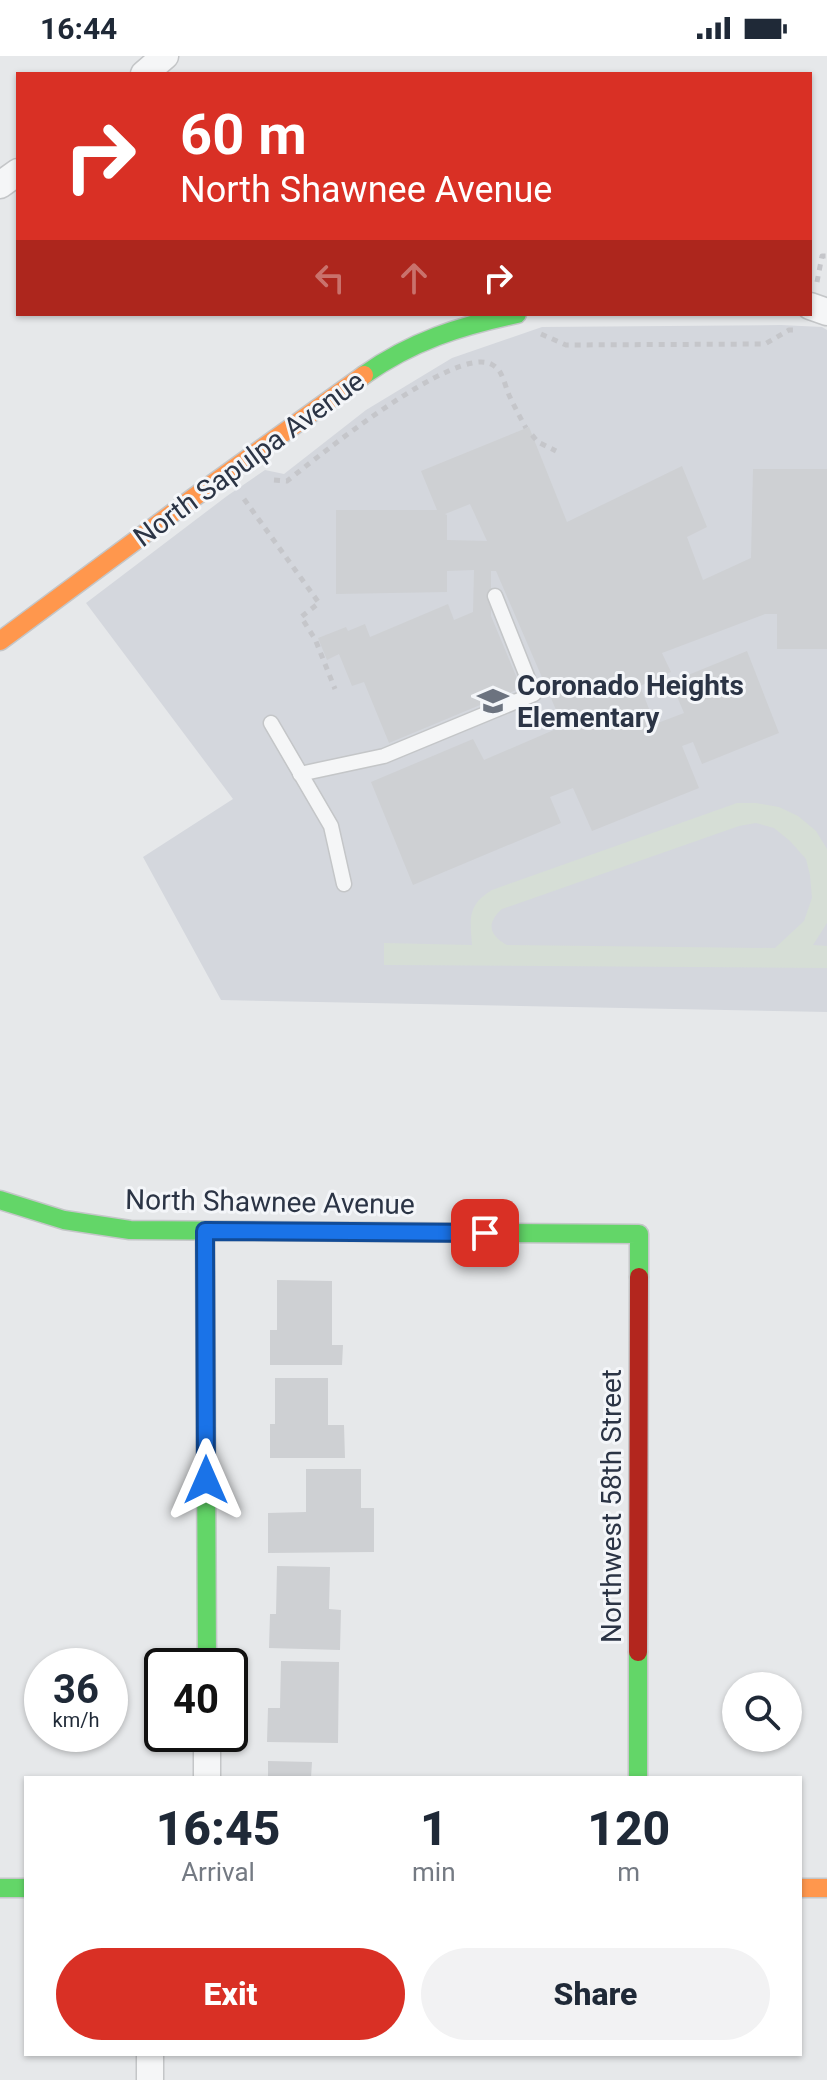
<!DOCTYPE html>
<style>
body{margin:0;font-family:Roboto,sans-serif;background:#f2f2f3;color:#1f2937;height:100vh;display:flex;flex-direction:column;font-size:30px;white-space:nowrap}
*{box-sizing:border-box;margin:0}
p{font-size:26px;color:#747a83}
.icon{flex:none;width:44px;height:44px;fill:none;stroke:currentColor;stroke-width:2;stroke-linecap:round;stroke-linejoin:round}
.map{position:relative;flex:1;overflow:hidden}
.sheet{position:absolute;left:24px;top:1720px;width:778px;height:280px;display:flex;flex-direction:column;background:#fff;border-radius:0px;box-shadow:0 2px 6px #0004}
.sheet>*{flex:none}
.top-card{position:absolute;left:16px;top:16px;width:796px;height:244px;border-radius:0px;box-shadow:0 2px 6px #0004;background:#d93025;color:#fff;overflow:hidden}
.controls{position:absolute;left:722px;top:1616px;display:grid;gap:16px}
.controls a{display:grid;place-items:center;width:80px;height:80px;border-radius:50%;background:#fff;box-shadow:0 2px 6px #0004;font-size:40px}
.speed{position:absolute;left:24px;top:1592px;display:flex;gap:16px;font-size:40px;font-weight:700;text-align:center}
.speed>*{display:grid;place-content:center;width:104px;height:104px;border-radius:50%;background:#fff;box-shadow:0 2px 6px #0004;line-height:1}
.speed small{font-size:20px;font-weight:400}
.speed .limit{border:4px solid #111;border-radius:12px;background:#fff;color:#111}
.pin{position:absolute;display:grid;place-items:center;width:68px;height:68px;color:#fff;margin:-34px;border-radius:16px;box-shadow:0 4px 12px #0006}
.me{position:absolute;width:88px;margin:-44px;rotate:0deg;stroke-linejoin:round;filter:drop-shadow(0 0 6px #0008)}
.turn{display:flex;align-items:center;gap:28px;height:168px;padding:0 32px;font-size:36px}
.turn .icon{width:104px;height:104px;stroke-width:2.5}
.turn b{display:block;font-size:56px;line-height:68px}
.lanes{display:flex;align-items:center;height:76px;padding:0 32px;background:#0003;justify-content:center;gap:40px;direction:ltr}
.lanes .off{opacity:.35}
.eta{display:flex;justify-content:space-evenly;align-items:center;height:136px;text-align:center}
.eta b{font-size:48px;font-weight:800;line-height:56px}
.primary-button{display:flex;gap:16px;margin-top:auto;padding:16px 32px}
.primary-button a{flex:1;height:92px;border-radius:48px;background:#d93025;color:#fff;font-size:32px;font-weight:800;line-height:92px;text-align:center}
.primary-button a+a{background:#f2f2f3;color:#1f2937}
.status{display:flex;justify-content:space-between;align-items:center;height:56px;padding:0 40px;background:#fff;direction:ltr}
.status svg{height:22px;fill:currentColor}
.map>svg:first-child{display:block}
.built{fill:#d4d7dd}
.green{fill:#d6ded6;fill-rule:evenodd}
.building{fill:#ced0d3;fill-rule:evenodd}
.lines{fill:none;stroke-linecap:round;stroke-linejoin:round}
.lane-casing{stroke:#c4c6c8;stroke-width:17}
.street-casing{stroke:#c4c6c8;stroke-width:29}
.fast-casing{stroke:#c4c6c8;stroke-width:21}
.slow-casing{stroke:#c4c6c8;stroke-width:21}
.jam-casing{stroke:#c4c6c8;stroke-width:21}
.path{stroke:#c5c6ca;stroke-width:5;stroke-dasharray:6 6;stroke-linecap:butt}
.lane{stroke:#f5f6f7;stroke-width:14}
.street{stroke:#f5f6f7;stroke-width:26}
.fast{stroke:#63d668;stroke-width:18}
.slow{stroke:#ff974d;stroke-width:18}
.jam{stroke:#b3261e;stroke-width:18}
.route-casing{stroke:#114b97;stroke-width:20}
.route{stroke:#1a73e8;stroke-width:14}
.labels{text-anchor:middle;dominant-baseline:central;stroke-width:6;stroke-linejoin:round;paint-order:stroke}
.street-label{font-size:28px;fill:#2b3445;stroke:#f4f6f9}
.poi-label{font-size:28px;font-weight:bold;fill:#2b3445;stroke:#f4f6f9;text-anchor:start}
</style>
<div class="status"><b>16:44</b><svg viewBox="0 0 49 12"><path d="M0 12V9h3v3zM5 12V6h3v6zM10 12V3h3v9zM15 12V0h3v12zM26 1h20v11H26zM47 4h2v5h-2z"/></svg></div>
<div class="map">
<svg width="827" height="2024" viewBox="0 0 827 2024">
<rect width="100%" height="100%" fill="#e6e8ea"/>
<path class="built" d="M781,269l41,2 5,3v682l-606,-12 -78,-143 90,-58 -147,-196 141,-107 38,-26 19,4 82,-64 86,-52 90,-31z"/>
<path class="green" d="M737,747h19l23,4 19,9 18,15 11,18v74l-14,22 14,1v22l-443,-3v-22l88,2c-2,-26 -5,-40 20,-55zM756,767l18,5 16,13 16,18 4,16 2,23 -8,23 -29,27 -268,-3c-18,-10 -21,-22 -5,-36l237,-83z"/>
<g class="building">
<path d="M529,371l38,95 115,-56 25,61 -20,10 16,43 48,-22 2,-89h74v180h-50v-35h-12l-103,39 9,19 -31,14 15,38 29,-11 -13,-31 76,-31 32,82 -77,31 -9,-22 -11,4 17,42 -107,43 -19,-43 -23,9 11,26 -148,62 -42,-103 102,-43 11,21 79,-34 -67,-155h-5v45l30,72 -132,55 -25,-61 -12,4 -13,-32 -12,6 -9,-22 28,-11 2,4 17,-7 5,13 78,-33 6,16 19,-8 1,-42 -27,1v21l-111,2v-84h101l-16,-39zM470,448l17,37 -40,-1v-25l-2,-1z"/>
<path d="M277,1224l55,1v64h11l-1,20h-72v-35h7z"/>
<path d="M275,1322h53v47h16l1,33h-75v-34h5z"/>
<path d="M306,1413h55v39h13v44l-106,1v-40l38,-1z"/>
<path d="M277,1510l53,1 -1,42 12,1 -1,40 -71,-2 1,-34h6z"/>
<path d="M281,1605l58,1 -1,81 -71,-1 1,-34h12z"/>
<path d="M268,1705l44,1 -1,16h-43z"/>
</g>
<g class="lines">
<defs>
<g id="lane">
<path d="M271,667l60,103 13,58"/>
<path d="M300,718l84,-18 150,-62 -39,-98"/>
</g>
<g id="street">
<path d="M144,18l21,-18"/>
<path d="M0,129l18,-13"/>
<path d="M810,250l17,6"/>
<path d="M207,1678v44"/>
<path d="M150,2024v-26"/>
</g>
<g id="fast">
<path d="M364,319c48,-34 96,-49 153,-61"/>
<path d="M0,1144l64,20 66,10 509,4v43"/>
<path d="M205,1175l2,435"/>
<path d="M638,1722v-126"/>
<path d="M0,1832h26"/>
</g>
<g id="slow">
<path d="M0,585l193,-143 171,-123"/>
<path d="M800,1832h27"/>
</g>
<path id="jam" d="M638,1596l1,-375"/>
</defs>
<use href="#lane" class="lane-casing"/>
<use href="#street" class="street-casing"/>
<use href="#fast" class="fast-casing"/>
<use href="#slow" class="slow-casing"/>
<use href="#jam" class="jam-casing"/>
<g class="path">
<path d="M817,226l5,-26h5"/>
<path d="M541,278l25,11 199,-1 24,-14h7"/>
<path d="M532,379l6,7 18,9"/>
<path d="M274,424l13,1c32,-25 167,-135 204,-117 4,2 7,5 9,8 4,7 6,16 9,23 5,11 11,22 17,33"/>
<path d="M244,443l75,104 -18,14 14,22 20,50"/>
</g>
<use href="#lane" class="lane"/>
<use href="#street" class="street"/>
<use href="#fast" class="fast"/>
<use href="#slow" class="slow"/>
<use href="#jam" class="jam"/>
</g>
<g class="lines">
<defs>
<path id="route" d="M206,1424l-1,-249 280,2"/>
</defs>
<use href="#route" class="route-casing"/>
<use href="#route" class="route"/>
</g>
<defs>
<symbol id="school-bare" viewBox="-9 -9 18 18"><path d="M0-5L7-2L0 1L-7-2ZM-4 1L0 2.5L4 1V4Q0 6-4 4Z" fill="#6c737f" stroke="#f4f6f9" stroke-width="2.5" paint-order="stroke"/></symbol>
</defs>
<g fill-rule="evenodd">
<use href="#school-bare" x="471" y="623" width="44" height="44"/>
</g>
<g class="labels">
<g class="street-label">
<text transform="translate(249 403) rotate(-36)">North Sapulpa Avenue</text>
<text transform="translate(270 1146) rotate(1)">North Shawnee Avenue</text>
<text transform="translate(611 1450) rotate(-90)">Northwest 58th Street</text>
</g>
<g class="poi-label">
<text x="517" y="629">Coronado Heights<tspan x="517" dy="32">Elementary</tspan></text>
</g>
</g>
</svg>
<div class="controls">
<a><svg class="icon" aria-label="search" viewBox="0 0 24 24"><circle cx="10" cy="10" r="6"/><path d="M15 15l6 6"/></svg></a>
</div>
<div class="speed"><div>36<small>km/h</small></div><div class="limit">40</div></div>
<div class="pin" style="left:485px;top:1177px;background:#d93025"><svg class="icon" aria-label="arrive" viewBox="0 0 24 24"><path d="M6 21V4h12l-3 4 3 4H6"/></svg></div>
<svg class="me" style="left:206px;top:1424px" viewBox="-20 -20 40 40"><path d="M0-17L14 15 0 8-14 15z" fill="#1a73e8" stroke="#fff" stroke-width="4"/></svg>
<div class="top-card">
<div class="turn"><svg class="icon" aria-label="right" viewBox="0 0 24 24"><path d="M7 20v-9h11M14 6l5 5-5 5"/></svg><div><b>60 m</b>North Shawnee Avenue</div></div>
<div class="lanes"><svg class="icon off" aria-label="left" viewBox="0 0 24 24"><path d="M17 20v-9H6M10 6l-5 5 5 5"/></svg><svg class="icon off" aria-label="ahead" viewBox="0 0 24 24"><path d="M12 20V5M6 11l6-6 6 6"/></svg><svg class="icon" aria-label="right" viewBox="0 0 24 24"><path d="M7 20v-9h11M14 6l5 5-5 5"/></svg></div>
</div>
<section class="sheet">
<div class="eta">
<div><b>16:45</b><p>Arrival</p></div>
<div><b>1</b><p>min</p></div>
<div><b>120</b><p>m</p></div>
</div>
<div class="primary-button"><a>Exit</a><a>Share</a></div>
</section>
</div>
